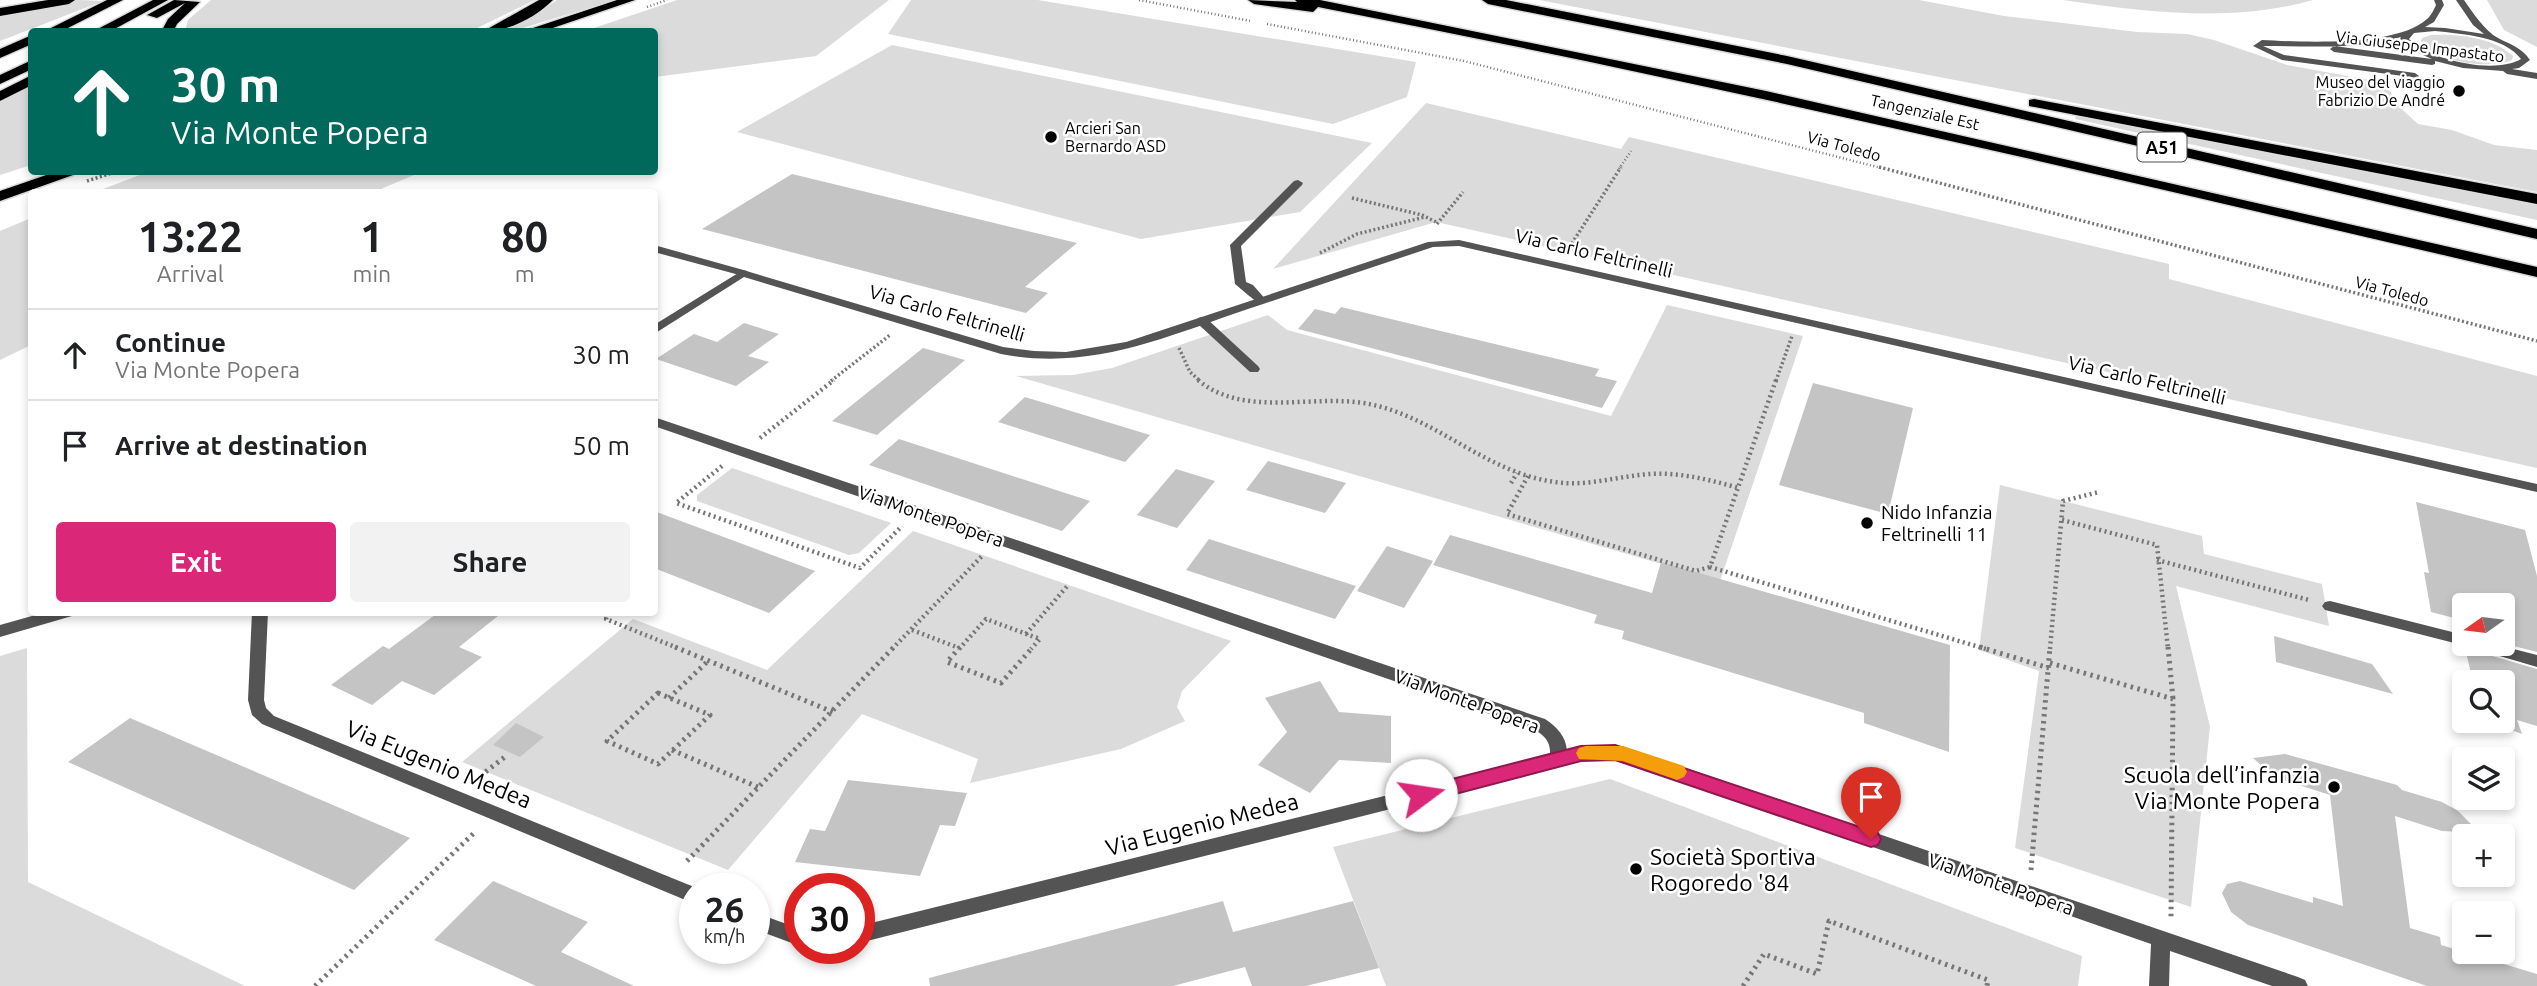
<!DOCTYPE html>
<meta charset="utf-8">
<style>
body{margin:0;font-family:Ubuntu,sans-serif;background:#f2f2f2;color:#202124;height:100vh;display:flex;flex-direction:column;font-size:26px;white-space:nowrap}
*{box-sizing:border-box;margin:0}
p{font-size:23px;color:#757577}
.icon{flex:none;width:38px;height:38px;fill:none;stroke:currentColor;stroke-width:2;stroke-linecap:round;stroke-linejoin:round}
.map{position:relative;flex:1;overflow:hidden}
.sheet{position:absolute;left:28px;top:189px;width:630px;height:427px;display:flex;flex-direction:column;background:#fff;border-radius:7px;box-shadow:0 4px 10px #0003}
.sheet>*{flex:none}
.banner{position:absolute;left:28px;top:28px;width:630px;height:147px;border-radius:7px;box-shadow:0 4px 10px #0003;background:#00695c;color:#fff;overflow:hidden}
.needle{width:46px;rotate:256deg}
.buttons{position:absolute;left:2452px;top:593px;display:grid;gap:14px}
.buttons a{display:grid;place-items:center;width:63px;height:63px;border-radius:7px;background:#fff;box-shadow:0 4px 10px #0003;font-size:35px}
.speed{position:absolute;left:679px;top:873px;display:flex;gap:14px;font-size:35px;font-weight:700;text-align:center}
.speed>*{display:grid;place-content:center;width:91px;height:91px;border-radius:50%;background:#fff;box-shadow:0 4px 10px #0003;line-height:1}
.speed small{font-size:18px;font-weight:400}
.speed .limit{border:10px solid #d22;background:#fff;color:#111}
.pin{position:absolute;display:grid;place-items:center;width:60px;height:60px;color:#fff;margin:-72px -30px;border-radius:50% 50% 50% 0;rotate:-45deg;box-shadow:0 0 7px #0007}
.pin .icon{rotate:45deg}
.me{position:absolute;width:77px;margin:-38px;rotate:76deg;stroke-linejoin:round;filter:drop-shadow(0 0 5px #0008)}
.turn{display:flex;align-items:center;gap:24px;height:147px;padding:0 28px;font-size:32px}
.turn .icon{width:91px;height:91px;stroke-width:2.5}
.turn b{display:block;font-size:49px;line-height:60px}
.eta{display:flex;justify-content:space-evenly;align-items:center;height:119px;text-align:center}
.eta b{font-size:42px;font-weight:600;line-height:49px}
.button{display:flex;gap:14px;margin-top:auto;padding:14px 28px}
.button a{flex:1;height:80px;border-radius:7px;background:#db2777;color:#fff;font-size:28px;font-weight:600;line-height:80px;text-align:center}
.button a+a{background:#f2f2f2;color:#202124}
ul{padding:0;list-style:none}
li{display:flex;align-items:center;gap:21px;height:91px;padding:0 28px;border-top:2px solid #e0e0e0}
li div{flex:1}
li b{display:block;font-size:26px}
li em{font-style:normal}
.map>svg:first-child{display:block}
.green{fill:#dbdbdb}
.building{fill:#c4c4c4}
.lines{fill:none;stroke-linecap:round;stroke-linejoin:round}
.highway-casing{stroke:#dbdbdb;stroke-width:3}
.path-far3{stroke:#767676;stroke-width:2.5;stroke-dasharray:1 2.5;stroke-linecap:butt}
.path-far2{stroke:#767676;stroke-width:3.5;stroke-dasharray:2 2.5;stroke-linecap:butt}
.path-far1{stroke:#767676;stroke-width:4.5;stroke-dasharray:2 3.5;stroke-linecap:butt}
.path{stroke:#767676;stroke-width:5;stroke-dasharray:2.5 4.5;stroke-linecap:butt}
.lane{fill:#545454;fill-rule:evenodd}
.street{fill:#545454;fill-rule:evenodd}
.highway{fill:#000;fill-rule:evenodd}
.route{fill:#db2777;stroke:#8e194d;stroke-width:2}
.slow{fill:#f59e0b}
.poi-dot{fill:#000;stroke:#fff;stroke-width:2.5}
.labels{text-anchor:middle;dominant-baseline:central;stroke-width:5;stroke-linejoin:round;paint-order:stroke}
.far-street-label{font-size:16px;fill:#000;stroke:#fff}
.far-poi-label{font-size:16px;fill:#000;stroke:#fff;text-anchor:end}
.shield{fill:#fff;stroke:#4c4c4c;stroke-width:2}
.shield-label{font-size:18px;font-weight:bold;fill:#000}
.street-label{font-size:19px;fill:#000;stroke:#fff}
.poi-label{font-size:19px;fill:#000;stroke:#fff;text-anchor:start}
.near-street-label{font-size:23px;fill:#000;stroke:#fff}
.near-poi-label{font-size:23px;fill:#000;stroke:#fff;text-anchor:end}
</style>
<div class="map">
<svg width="2537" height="986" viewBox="0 0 2537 986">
<rect width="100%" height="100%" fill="#fff"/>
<g class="green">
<path d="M78,0l25,1 -103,40v-26z"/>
<path d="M211,0h324l-64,31h-286l3,-11z"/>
<path d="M557,0h58l-102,31 -13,1 40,-20z"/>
<path d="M677,0h212l-73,56 -161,21 -1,-45 -69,-1z"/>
<path d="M911,0h127l378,62 -9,35 -74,27 -445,-90z"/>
<path d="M1539,0h380l85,16 133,16 50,2 27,6 73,25 88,16 16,11 2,9 25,23 34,6 42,15 43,5v42z"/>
<path d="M2063,0h250c-79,23 -170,12 -250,0z"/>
<path d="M2487,0h50v47l-33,-17z"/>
<path d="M2431,35c26,-1 61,2 82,21l-1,4c-26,10 -72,2 -91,-18l1,-4z"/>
<path d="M892,45l480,98 -72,69 -159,27 -404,-107z"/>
<path d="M31,85v80l-31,10v-73z"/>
<path d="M1426,103l195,46 8,-12 540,127v15l368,97v92l-1101,-246 -163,47z"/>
<path d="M2076,116l461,89v15l-462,-101z"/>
<path d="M148,172h273l-47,20h-279z"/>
<path d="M31,218v127l-31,15v-129z"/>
<path d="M1667,305l136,31 -83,245 -704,-205 57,-1 39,-7 156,-53 19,15 324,86z"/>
<path d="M732,468l159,55 -32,30 -10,2 -152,-54v-6z"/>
<path d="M2000,485l202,51 2,18 118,30 7,42 -153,-40 34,141 -19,180 -176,-59 24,-177 -60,-21z"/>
<path d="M913,531l318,110 -49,50 -5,16 8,14 -64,28 -151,34 8,-24 -116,-45 -134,156 -266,-108 171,-143 134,51z"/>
<path d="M27,648l1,234 217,104h-245v-330z"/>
<path d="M1610,779l472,177 -4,30h-692l-53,-139z"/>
</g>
<g class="building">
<path d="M792,174l285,69 -52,44 23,6 -22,20 -324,-84z"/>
<path d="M1341,307l258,62 -4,7 22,5 -15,27 -304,-79 17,-20 20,5z"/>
<path d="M744,323l35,11 -31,22 21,6 -33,24 -80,-27 38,-25 23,8z"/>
<path d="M923,348l42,12 -88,75 -45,-14z"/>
<path d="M1813,383l100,25 -25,106 -109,-29z"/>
<path d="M1025,397l125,38 -25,27 -127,-40z"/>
<path d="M899,439l191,62 -28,30 -193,-66z"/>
<path d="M1268,461l78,22 -21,30 -79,-23z"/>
<path d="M1176,469l39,12 -38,47 -40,-13z"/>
<path d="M2416,502l109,28 12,46v76l-35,-9v-37h-38v26l-3,-1 -3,-12 -27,-7 -7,-40 5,1z"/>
<path d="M654,511l161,60 -46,42 -115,-45z"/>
<path d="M1450,535l202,58 9,-31 289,83 -1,107 -85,-29v-10l-242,-74 2,-8 -30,-8 3,-8 -164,-50z"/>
<path d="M1209,539l147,47 -21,33 -149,-49z"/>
<path d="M1387,546l46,15 -29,47 -47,-17z"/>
<path d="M439,612h64l-44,35 23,10 -48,38 -32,-14 -30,24 -41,-20 52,-39 6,3z"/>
<path d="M2274,636l98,28 21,30 -117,-32z"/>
<path d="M2465,648l72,21v57l-20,-6 5,14 -34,-13h14v-39h-29z"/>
<path d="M1320,681l19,31 52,4v47l-52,-3 -29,33 -52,-28 29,-33 -22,-34z"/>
<path d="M130,718l280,120 -56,52 -286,-128z"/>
<path d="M516,723l28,14 -24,20 -27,-12z"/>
<path d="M2285,754l112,31 5,5 40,12 16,9 22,22 -38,-2 -47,-15 15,112 30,9 1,8 96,29v12h-110l-179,-61 -17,-13 -9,-19 5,-9 13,-3 73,22v-6l30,9 -13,-111 -56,-18 -21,-19z"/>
<path d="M848,780l119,13 -12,33 -15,-1 -20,51 -125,-14 15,-33 15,2z"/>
<path d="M493,881l95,41 -27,30 73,34h-98l-102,-46z"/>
<path d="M1223,901l10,31 120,-31 26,67 -73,18h-54l-7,-19 -72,19h-243l-1,-8z"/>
</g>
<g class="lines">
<defs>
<g id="highway">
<path d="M48,0h27l-6,4 -69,12v-8z"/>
<path d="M107,0h16l-63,32h-17z"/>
<path d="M153,0h15l-59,32h-17z"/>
<path d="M174,0l26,2 -23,22 -4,8h-12l7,-13 17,-16 -28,15 -10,-3z"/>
<path d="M539,0h14c-18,18 -46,32 -71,32z"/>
<path d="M617,0h18l-94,32h-20z"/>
<path d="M1248,0l49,2 -2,-2h25l446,91 771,176v10c-405,-95 -810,-191 -1219,-270l-5,5 -59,-8z"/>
<path d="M1482,0h24l281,56 750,173v10l-750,-175 -299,-60z"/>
<path d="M32,35v9l-32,14v-9z"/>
<path d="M32,60v9l-32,15v-9z"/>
<path d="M32,75v10l-32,16v-10z"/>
<path d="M2034,99l503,95v10l-508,-98v-6z"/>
<path d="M55,172h21l-3,3 -73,26v-10z"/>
</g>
</defs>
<use href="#highway" class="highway-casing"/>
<g class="path-far3">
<path d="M1139,0l112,21"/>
<path d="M647,7l20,-7"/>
<path d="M1267,24l197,37 421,108"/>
<path d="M1619,169l12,-18"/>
</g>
<g class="path-far2">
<path d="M1879,167l658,174"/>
<path d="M87,181l28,-9"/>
<path d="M1352,198l70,17 16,8"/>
<path d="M1437,224l26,-32"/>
<path d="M1567,251l54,-84"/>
<path d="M1320,253l37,-19 68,-17"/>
<path d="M1179,348l11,24 10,9"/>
<path d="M831,381l59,-46"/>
<path d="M1776,381l16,-45"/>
</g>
<g class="path-far1">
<path d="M1198,380c46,39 117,13 171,24 67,13 117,69 186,78 32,5 63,-6 95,-8 30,-2 60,6 89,14"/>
<path d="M1776,380l-66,187 276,82"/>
<path d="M760,438l74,-58"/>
<path d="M722,466l-46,37 184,65 42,-42"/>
<path d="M1528,476l-21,38 189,57 14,-4"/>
<path d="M1511,483l6,-10"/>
<path d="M2062,520l95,25 11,104"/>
<path d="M2157,560l152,40"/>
<path d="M608,612l-2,7 74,30"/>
<path d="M912,630l47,18"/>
<path d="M1026,634l43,-50"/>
<path d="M892,649l91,-94"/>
<path d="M959,649l27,-30 54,20 -9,10"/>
<path d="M2050,649l13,-148 36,-9"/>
</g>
<g class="path">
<path d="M675,647l158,65"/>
<path d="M960,647l-13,15 54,21 32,-36"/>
<path d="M1980,647l69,21"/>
<path d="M2168,647l5,52"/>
<path d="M2050,663l123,36 -2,218"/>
<path d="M658,693l52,22 -52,49 -51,-23z"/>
<path d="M669,698l39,-37"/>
<path d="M672,750l88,38"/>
<path d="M480,776l26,-20"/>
<path d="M687,861l207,-214"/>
<path d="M2031,870l19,-223"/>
<path d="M315,986l159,-153"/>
<path d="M1743,986l21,-32 53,20 12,-53 159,59 -1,6"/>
</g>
<g class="lane">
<path d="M1298,180l5,3 -1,2 -61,61 5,36 7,3 14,16 -6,3c-3,0 -22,-17 -26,-20l-5,-39 64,-64z"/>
<path d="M654,245l93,26 2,2 -6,3 -89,-24z"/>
<path d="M1202,317l4,1 52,48 2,3 -2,3h-8l-52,-48v-6z"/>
</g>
<g class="street">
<path d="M2434,0h8l2,5 -10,17 -9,5 20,1 39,6 -11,-9 -17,-25h8c9,13 21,31 34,38 13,7 23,9 32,22l-11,8 -7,1 25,4v6l-30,-5 -4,-3 -40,-3 -28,-7v3l-3,1 -98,-13 -4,-3 4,-3 98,13 -23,-10 -9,-10 1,-2c-44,13 -92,9 -138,9l21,9 131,18 4,3 -1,2 -136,-18 -29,-14 9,-6c40,2 135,7 165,-21 4,-3 7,-10 9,-14zM2435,31c26,3 69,5 86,28 -27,16 -90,1 -112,-20l5,-6z"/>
<path d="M1459,240l1078,244v8l-1078,-246 -26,1c-63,21 -125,42 -188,63 -82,28 -155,61 -244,44l-257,-77 -90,57v-9l89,-55 260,77 31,4 32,1 60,-10 302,-100z"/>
<path d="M654,417l891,302c12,8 21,17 22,32l41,-6 25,5 665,227 7,3 3,6h-36l-102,-35 -1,35h-20l2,-42 -519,-181 -24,-4 -27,2 -722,182v-17l691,-171c1,-14 -6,-20 -17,-26l-879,-303z"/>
<path d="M2330,601l134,34v9h30l43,11v12l-71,-21 -141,-36 -3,-4 3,-4z"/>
<path d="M46,612h28l-2,4 -72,21v-12z"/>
<path d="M252,612h16l-4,88 2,8 8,8 425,173h-4v15l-433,-180 -10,-9 -4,-15z"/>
<path d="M754,912l46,17v17l-46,-17z"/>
</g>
<use href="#highway" class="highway"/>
</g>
<path class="route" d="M1615,745l263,88 3,6 -3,6 -7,2 -256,-87 -34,1 -160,42 -7,-3 -3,-5 3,-6 7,-2 160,-41z"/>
<path class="slow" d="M1586,746h37l61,20 3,6 -3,5 -7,3 -54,-19 -44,-2 -3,-6 3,-5z"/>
<g class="poi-dot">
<circle cx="2459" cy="91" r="7"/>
<circle cx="1051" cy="137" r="7"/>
<circle cx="1867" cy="523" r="7"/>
<circle cx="2334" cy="787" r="7"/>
<circle cx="1636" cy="869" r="7"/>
</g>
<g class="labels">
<g class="far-street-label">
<text transform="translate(2420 46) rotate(7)">Via Giuseppe Impastato</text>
<text transform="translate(1925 112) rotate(13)">Tangenziale Est</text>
<text transform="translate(1844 146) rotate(15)">Via Toledo</text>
<text transform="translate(2392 291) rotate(15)">Via Toledo</text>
</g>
<g class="far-poi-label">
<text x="2445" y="82">Museo del viaggio<tspan x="2445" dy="18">Fabrizio De André</tspan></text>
<text x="1065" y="128" text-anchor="start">Arcieri San<tspan x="1065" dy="18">Bernardo ASD</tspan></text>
</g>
<rect class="shield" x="2137.5" y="132.5" width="49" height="29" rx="5"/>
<g class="shield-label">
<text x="2162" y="147">A51</text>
</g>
<g class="street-label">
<text transform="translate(1594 253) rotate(13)">Via Carlo Feltrinelli</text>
<text transform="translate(947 313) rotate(16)">Via Carlo Feltrinelli</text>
<text transform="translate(2147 380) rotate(13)">Via Carlo Feltrinelli</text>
<text transform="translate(931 516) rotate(19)">Via Monte Popera</text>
<text transform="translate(1467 701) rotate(20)">Via Monte Popera</text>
<text transform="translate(2001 884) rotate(19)">Via Monte Popera</text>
</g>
<g class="poi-label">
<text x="1881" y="512">Nido Infanzia<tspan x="1881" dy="22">Feltrinelli 11</tspan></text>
</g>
<g class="near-street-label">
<text transform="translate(439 764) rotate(22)">Via Eugenio Medea</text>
<text transform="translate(1202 824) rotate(-14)">Via Eugenio Medea</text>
</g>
<g class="near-poi-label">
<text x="2320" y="774">Scuola dell’infanzia<tspan x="2320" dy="26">Via Monte Popera</tspan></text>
<text x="1650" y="856" text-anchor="start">Società Sportiva<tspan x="1650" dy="26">Rogoredo '84</tspan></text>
</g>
</g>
</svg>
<div class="buttons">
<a><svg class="needle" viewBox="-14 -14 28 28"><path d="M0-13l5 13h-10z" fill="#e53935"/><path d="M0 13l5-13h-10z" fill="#757577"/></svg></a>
<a><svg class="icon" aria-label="search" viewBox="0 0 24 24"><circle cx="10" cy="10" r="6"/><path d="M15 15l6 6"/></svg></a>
<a><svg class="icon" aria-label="layers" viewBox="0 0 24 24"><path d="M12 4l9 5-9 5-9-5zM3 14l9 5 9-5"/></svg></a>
<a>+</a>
<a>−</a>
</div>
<div class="speed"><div>26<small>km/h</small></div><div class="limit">30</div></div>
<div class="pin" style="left:1871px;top:839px;background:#d93025"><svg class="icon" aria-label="arrive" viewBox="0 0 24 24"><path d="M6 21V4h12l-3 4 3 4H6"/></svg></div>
<svg class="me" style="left:1421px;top:795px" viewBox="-20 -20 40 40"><circle r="19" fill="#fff"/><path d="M0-13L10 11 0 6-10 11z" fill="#db2777"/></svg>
<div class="banner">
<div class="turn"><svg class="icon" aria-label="ahead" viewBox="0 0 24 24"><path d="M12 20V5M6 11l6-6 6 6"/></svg><div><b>30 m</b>Via Monte Popera</div></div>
</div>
<section class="sheet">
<div class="eta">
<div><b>13:22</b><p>Arrival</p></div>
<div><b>1</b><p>min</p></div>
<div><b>80</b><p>m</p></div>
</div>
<ul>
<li><svg class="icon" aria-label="ahead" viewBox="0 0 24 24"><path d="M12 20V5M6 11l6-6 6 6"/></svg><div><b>Continue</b><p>Via Monte Popera</p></div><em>30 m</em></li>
<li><svg class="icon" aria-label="arrive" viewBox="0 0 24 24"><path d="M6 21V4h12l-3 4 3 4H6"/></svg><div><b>Arrive at destination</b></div><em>50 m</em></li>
</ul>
<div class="button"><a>Exit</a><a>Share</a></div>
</section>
</div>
